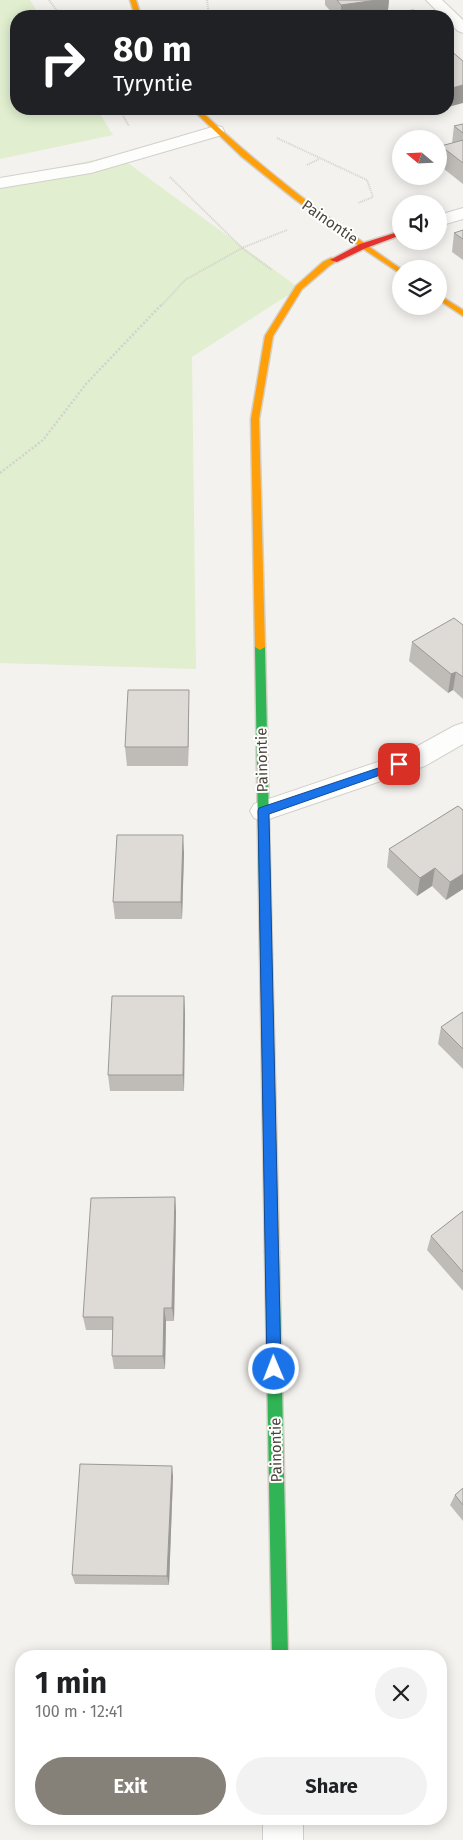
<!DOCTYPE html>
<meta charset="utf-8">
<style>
body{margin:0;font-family:"Fira Sans",sans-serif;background:#f2f2f2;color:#202124;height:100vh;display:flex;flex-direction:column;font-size:19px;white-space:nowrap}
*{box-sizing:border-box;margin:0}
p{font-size:16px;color:#757577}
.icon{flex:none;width:28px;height:28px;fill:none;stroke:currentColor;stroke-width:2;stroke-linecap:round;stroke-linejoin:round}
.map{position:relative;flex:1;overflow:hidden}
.side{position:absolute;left:15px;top:1650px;width:432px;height:175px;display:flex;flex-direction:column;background:#fff;border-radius:20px;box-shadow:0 2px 12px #0003}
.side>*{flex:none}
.hud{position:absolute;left:10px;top:10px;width:444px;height:105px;border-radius:20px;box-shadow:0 2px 12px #0003;background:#202124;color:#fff;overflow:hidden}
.needle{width:32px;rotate:289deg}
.fabs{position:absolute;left:392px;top:130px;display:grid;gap:10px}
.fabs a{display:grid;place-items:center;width:55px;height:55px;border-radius:50%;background:#fff;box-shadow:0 2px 12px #0003;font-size:25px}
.pin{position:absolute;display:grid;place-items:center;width:42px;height:42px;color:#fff;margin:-21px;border-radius:10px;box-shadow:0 2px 8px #0006}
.me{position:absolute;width:55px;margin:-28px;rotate:359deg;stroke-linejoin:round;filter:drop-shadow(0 0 4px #0008)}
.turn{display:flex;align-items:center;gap:18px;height:105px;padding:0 20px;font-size:22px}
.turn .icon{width:65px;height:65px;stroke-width:2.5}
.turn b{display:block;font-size:35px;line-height:42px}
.round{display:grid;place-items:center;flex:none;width:52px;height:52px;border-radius:26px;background:#f2f2f2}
.overview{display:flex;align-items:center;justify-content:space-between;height:85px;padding:0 20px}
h1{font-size:30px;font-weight:700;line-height:38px}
.primary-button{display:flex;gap:10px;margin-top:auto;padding:10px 20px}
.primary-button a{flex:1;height:58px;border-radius:30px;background:#868178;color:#fff;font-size:20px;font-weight:700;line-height:58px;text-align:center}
.primary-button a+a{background:#f2f2f2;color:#202124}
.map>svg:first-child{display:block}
.green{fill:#e1eecf}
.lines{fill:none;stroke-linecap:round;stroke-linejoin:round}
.lane-casing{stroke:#d2d0cb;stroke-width:2}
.street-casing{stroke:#d2d0cb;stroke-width:2}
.fast-casing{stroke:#d3cfc5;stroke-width:3}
.slow-casing{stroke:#d3cfc5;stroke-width:3}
.jam-casing{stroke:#d3cfc5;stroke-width:3}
.path-far1{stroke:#d3d2cc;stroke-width:2;stroke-dasharray:1 1;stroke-linecap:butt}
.path{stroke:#d3d2cc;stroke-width:2.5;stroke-dasharray:2 2;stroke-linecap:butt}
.lane{fill:#fdfdfc;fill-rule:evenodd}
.street{fill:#fdfdfc;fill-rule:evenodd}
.fast{fill:#30b455;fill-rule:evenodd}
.slow{fill:#ff9f0a;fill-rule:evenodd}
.jam{fill:#e5322d;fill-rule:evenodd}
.wall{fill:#bfbcb8}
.shaded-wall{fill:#9b9996}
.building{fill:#dedbd6;stroke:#9b9996}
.route{fill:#1a73e8;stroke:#114b97}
.labels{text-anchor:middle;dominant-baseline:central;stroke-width:4;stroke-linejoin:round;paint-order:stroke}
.street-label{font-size:15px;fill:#4b4439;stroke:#fff}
</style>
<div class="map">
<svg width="463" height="1840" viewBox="0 0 463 1840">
<rect width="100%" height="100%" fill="#f4f2ee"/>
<g class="green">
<path d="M0,0h30l10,16h-24v93h81l16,26 -113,24z"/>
<path d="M117,155l182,133 -107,69 4,312 -196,-6v-483z"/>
</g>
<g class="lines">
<defs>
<path id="lane" d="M216,126l6,1 2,4 -2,4 -131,38 -91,15v-10l89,-15z"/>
<g id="street">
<path d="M426,0h16l21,20v13l-5,-2 -10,-9v-6h-6z"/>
<path d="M463,208v11l-24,7v-11z"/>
<path d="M463,723v21l-38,22 -162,55 -9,-3 -4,-7 4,-7 153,-52 47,-26z"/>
<rect x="263" y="1819" width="40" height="21"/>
</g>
<g id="fast">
<path d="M260,644l5,3 7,307 -2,3h-8l-2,-3 -5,-307z"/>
<path d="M272,1246l5,2 2,4 9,404h-16l-7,-404 2,-4z"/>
</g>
<g id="slow">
<path d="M130,0h6l5,16h-6z"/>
<path d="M192,109h7c62,60 131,111 202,160v5l-57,-38 -52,-39 -51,-41z"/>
<path d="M331,258l7,2 -9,6 -27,23 -29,47 -14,83 6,228 -5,3 -5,-3 -4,-228 14,-83 31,-50 27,-24z"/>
<path d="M439,295l24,15v6l-24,-16z"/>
<path d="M266,949l4,2 2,3 7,298 -2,4 -5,2 -5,-2 -2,-4 -5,-298 2,-3z"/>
</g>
<path id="jam" d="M401,231v4l-35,13 -29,14 -7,-2 30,-16z"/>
</defs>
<use href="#lane" class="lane-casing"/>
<use href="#street" class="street-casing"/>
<use href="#fast" class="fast-casing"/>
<use href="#slow" class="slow-casing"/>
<use href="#jam" class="jam-casing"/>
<g class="path-far1">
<path d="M49,0l12,16"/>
<path d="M207,0l2,16"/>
<path d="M119,109l10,17"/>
<path d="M277,138l90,42 6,17 -15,6"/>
<path d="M307,165l12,-6"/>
<path d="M170,177l72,71 30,22"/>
<path d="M161,306l24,-26 57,-32 45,-18"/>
</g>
<path class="path" d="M0,473l43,-33 43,-56 76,-80"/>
<use href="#lane" class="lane"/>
<use href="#street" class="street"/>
<use href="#fast" class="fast"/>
<use href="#slow" class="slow"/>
<use href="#jam" class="jam"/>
</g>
<g class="wall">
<path d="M325,0h64l-1,10 -2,1v2l33,3h-84l-10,-11z"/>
<path d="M406,109h32l-26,6z"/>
<path d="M463,124v60l-24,-19 2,-19 11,-3 2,-17z"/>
<path d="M463,230v30l-11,-8 2,-19z"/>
<path d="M463,625v74l-10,-9 -5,3 -39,-32 3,-19z"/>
<path d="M189,709l-1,57h-61l-2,-19z"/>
<path d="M458,806l5,83 -17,11 -14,-14 -15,10 -30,-29 2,-18z"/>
<path d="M184,853l-2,66h-67l-2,-17z"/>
<path d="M184,996l1,17 -1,78h-74l-2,-16z"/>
<path d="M463,1012v57l-25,-25 3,-17z"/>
<path d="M175,1197l1,15 -2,109h-8l-1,48h-51l-2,-13 1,-26h-27l-3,-13z"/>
<path d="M463,1211v80l-36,-41 4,-14z"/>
<path d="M173,1476l-4,109 -94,-1 -3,-9z"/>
<path d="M463,1488v33l-13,-16 5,-10z"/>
</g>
<g class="shaded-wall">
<path d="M377,0h12l-1,10 -2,1 -1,5 -4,-2 -1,2h-39v-11z"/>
<path d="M463,85v18l-15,4v-18z"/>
<path d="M413,109h25l-26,6z"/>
<path d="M456,672l-3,18 -5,3 3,-19z"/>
<path d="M189,690v19l-1,57v-19z"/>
<path d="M183,835l1,18 -2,66 -1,-17z"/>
<path d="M435,868l-3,18 -15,10 3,-18z"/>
<path d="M463,874v15l-17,11 4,-18z"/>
<path d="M184,996l1,17 -1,78 -1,-16z"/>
<path d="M175,1197l1,15 -2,109 -2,-13z"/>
<path d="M164,1308l2,13 -1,48 -2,-13z"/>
<path d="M172,1466l1,10 -4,109 -2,-9z"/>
</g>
<g class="building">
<path d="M337,0h40l-36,5z"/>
<path d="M414,10l5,6h-37l-1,-2z"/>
<path d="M448,51h3l12,10v24l-15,4z"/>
<path d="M463,124v9l-9,-7z"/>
<path d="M463,140v23l-22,-17z"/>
<path d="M463,230v9l-9,-6z"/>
<path d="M454,618l9,7v52l-7,-5 -5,2 -39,-32z"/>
<path d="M128,690h61l-1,57h-63z"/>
<path d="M458,806l5,4v64l-13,8 -15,-14 -15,10 -31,-29z"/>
<path d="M117,835h66l-2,67h-68z"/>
<path d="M112,996h72l-1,79h-75z"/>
<path d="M463,1012v37l-22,-22z"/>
<path d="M175,1197l-3,111h-8l-1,48h-51l1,-39h-30l8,-119z"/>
<path d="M463,1211v61l-32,-36z"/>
<path d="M80,1464l92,2 -5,110 -95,-1z"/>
<path d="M463,1488v17l-8,-10z"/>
</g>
<path class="route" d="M399,761l4,1 1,2 -1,3 -134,47 12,555 -2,5 -5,2 -5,-2 -2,-5 -9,-558 1,-3z"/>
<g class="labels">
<g class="street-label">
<text transform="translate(330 222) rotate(35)">Painontie</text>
<text transform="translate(262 760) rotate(-91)">Painontie</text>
<text transform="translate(276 1450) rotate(-91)">Painontie</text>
</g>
</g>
</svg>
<div class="fabs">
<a><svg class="needle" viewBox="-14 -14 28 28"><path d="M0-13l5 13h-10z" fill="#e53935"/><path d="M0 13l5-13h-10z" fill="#757577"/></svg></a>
<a><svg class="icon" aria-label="sound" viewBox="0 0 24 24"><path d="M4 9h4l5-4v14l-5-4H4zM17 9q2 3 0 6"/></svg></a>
<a><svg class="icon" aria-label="layers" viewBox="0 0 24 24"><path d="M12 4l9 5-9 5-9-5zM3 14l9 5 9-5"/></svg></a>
</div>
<div class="pin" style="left:399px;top:764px;background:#d93025"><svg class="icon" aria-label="arrive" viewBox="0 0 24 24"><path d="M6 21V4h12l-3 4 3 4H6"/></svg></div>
<svg class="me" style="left:274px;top:1369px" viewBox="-20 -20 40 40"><circle r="17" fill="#1a73e8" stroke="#fff" stroke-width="3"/><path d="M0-11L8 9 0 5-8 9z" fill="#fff"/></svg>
<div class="hud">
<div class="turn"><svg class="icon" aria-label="right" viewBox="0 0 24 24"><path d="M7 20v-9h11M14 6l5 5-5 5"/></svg><div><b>80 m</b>Tyryntie</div></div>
</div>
<section class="side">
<div class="overview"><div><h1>1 min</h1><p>100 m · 12:41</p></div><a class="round"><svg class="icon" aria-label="close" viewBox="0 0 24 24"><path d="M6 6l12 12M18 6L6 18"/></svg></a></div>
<div class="primary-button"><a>Exit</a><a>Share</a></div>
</section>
</div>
